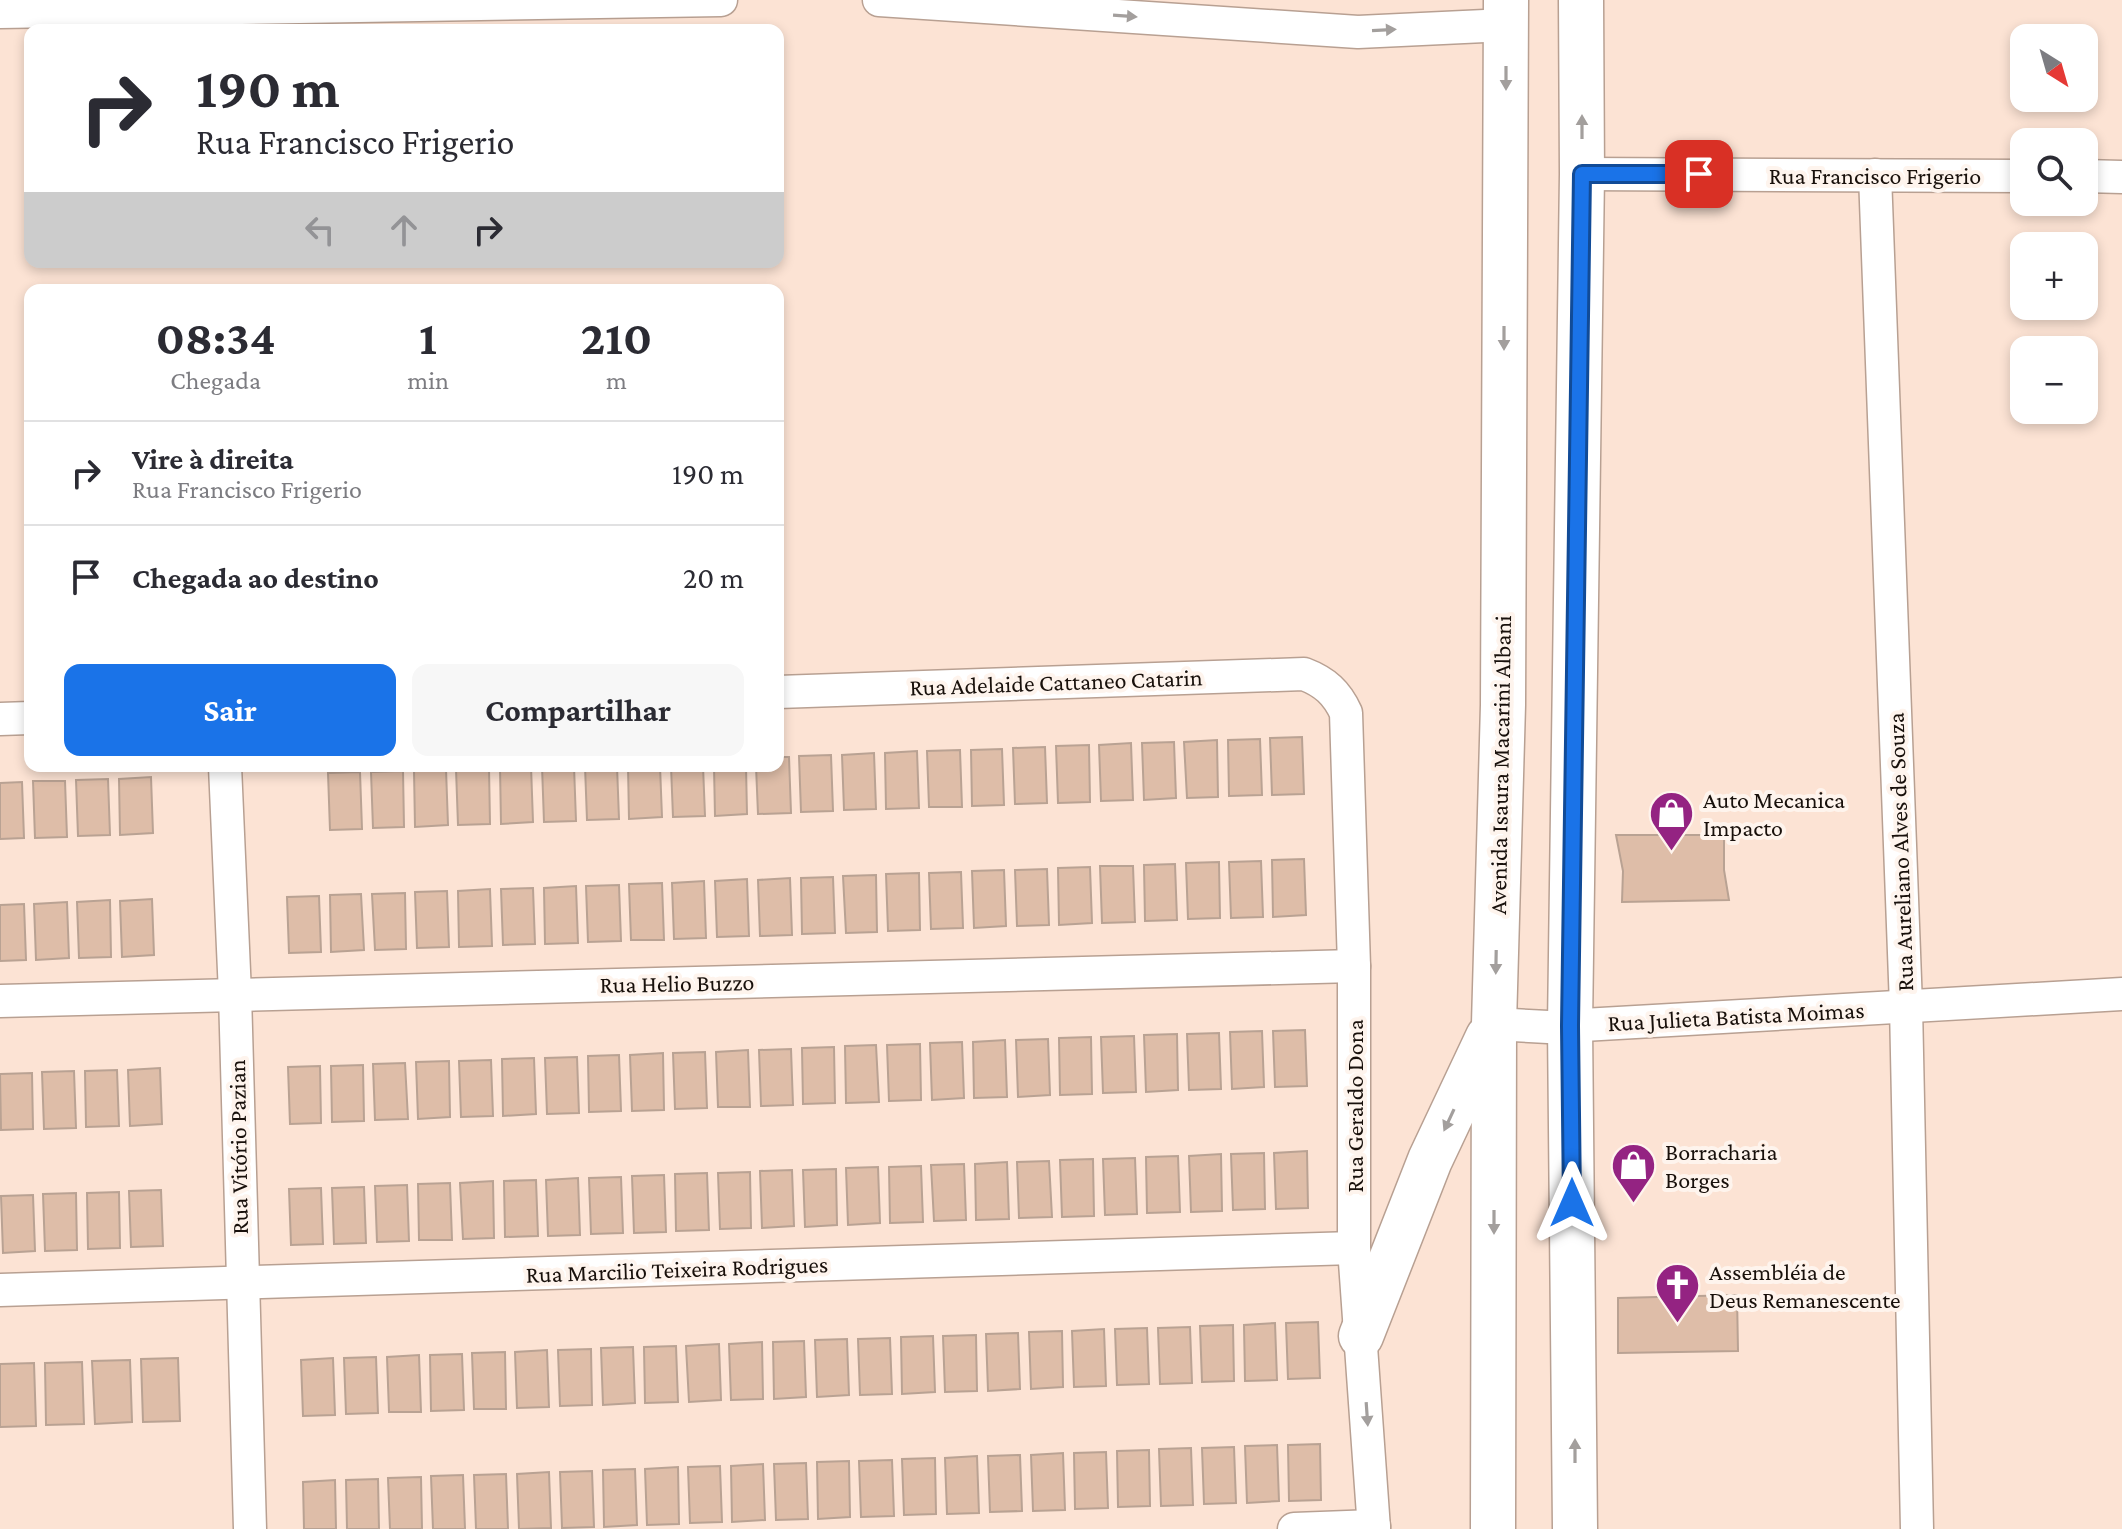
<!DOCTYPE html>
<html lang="pt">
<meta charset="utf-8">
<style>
body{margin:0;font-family:"Crimson Pro",serif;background:#f7f7f7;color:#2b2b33;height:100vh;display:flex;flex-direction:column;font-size:30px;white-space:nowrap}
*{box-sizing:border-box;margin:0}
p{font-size:26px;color:#7c7c81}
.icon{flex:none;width:44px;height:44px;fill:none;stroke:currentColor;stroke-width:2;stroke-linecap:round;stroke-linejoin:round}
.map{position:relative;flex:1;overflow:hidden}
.drawer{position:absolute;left:24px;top:284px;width:760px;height:488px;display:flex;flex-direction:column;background:#fff;border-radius:16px;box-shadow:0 4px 12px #0003}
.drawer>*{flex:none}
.top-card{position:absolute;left:24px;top:24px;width:760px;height:244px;border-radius:16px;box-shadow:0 4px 12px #0003;background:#fff;color:#2b2b33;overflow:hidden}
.needle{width:52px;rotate:143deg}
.fabs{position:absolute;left:2010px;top:24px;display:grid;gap:16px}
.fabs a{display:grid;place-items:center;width:88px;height:88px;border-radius:16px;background:#fff;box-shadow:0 4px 12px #0003;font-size:40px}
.pin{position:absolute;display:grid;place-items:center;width:68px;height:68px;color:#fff;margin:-34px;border-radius:16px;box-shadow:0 4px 12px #0006}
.me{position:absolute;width:88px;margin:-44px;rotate:0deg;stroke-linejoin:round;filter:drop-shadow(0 0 6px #0008)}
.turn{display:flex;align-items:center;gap:28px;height:168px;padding:0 40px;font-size:36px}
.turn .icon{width:104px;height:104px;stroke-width:2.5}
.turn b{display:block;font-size:56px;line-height:68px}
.lanes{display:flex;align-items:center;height:76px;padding:0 40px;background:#0003;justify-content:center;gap:40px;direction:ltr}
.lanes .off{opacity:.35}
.eta{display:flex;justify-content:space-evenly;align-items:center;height:136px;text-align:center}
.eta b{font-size:48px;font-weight:700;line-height:56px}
.cta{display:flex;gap:16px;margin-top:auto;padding:16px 40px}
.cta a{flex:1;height:92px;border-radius:16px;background:#1a73e8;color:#fff;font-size:32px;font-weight:700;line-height:92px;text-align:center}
.cta a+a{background:#f7f7f7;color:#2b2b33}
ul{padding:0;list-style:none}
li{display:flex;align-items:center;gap:24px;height:104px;padding:0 40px;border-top:2px solid #e1e1e2}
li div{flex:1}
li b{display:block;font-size:30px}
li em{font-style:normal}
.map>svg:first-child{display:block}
.building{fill:#debda8;stroke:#b9a293;stroke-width:2}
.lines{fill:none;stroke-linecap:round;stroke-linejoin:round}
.street-casing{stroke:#b8a092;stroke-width:35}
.secondary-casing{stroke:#b8a092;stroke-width:47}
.street{stroke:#fff;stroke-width:32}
.secondary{stroke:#fff;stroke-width:44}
.oneway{fill:#a39f9d}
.route-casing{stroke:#114b97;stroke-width:20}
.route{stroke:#1a73e8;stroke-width:14}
.labels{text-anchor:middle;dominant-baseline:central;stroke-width:8;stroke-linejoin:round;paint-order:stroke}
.street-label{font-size:24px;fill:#18100b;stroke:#fef4ed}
.poi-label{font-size:24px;fill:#18100b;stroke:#fef4ed;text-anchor:start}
</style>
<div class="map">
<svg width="2122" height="1529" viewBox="0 0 2122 1529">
<rect width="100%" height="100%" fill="#fce3d4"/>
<g class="building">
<path d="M1302,737l2,57 -32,1 -2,-57z"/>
<path d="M1260,739l2,56 -33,1 -1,-56z"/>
<path d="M1217,740l1,57 -31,1 -3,-56z"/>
<path d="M1174,742l2,56 -32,2 -2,-57z"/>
<path d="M1131,743l2,57 -32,1 -2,-56z"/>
<path d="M1089,745l1,57 -32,1 -2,-57z"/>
<path d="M1045,747l2,56 -32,1 -2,-56z"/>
<path d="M1002,749l2,56 -32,1 -1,-56z"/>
<path d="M960,750l2,57h-33l-2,-56z"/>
<path d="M917,751l2,57 -33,1 -1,-56z"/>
<path d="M874,753l2,56 -32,1 -2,-55z"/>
<path d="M831,755l2,56 -32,1 -2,-56z"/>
<path d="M778,757h11l2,56 -33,1 -2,-48h22z"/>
<path d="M531,766l2,56 -32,2 -1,-57z"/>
<path d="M542,766h32l2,55 -32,1z"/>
<path d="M585,766h32l2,53 -32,1z"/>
<path d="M628,766h32l2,51 -33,2z"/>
<path d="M671,766h32l2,50 -32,1z"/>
<path d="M714,766h32l1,48 -32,2z"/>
<path d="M489,768l1,56 -32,1 -2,-56z"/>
<path d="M446,769l2,56 -33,2 -1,-57z"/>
<path d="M403,771l1,56 -31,1 -2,-56z"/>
<path d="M360,772l2,57 -32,1 -2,-57z"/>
<path d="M151,777l2,56 -33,2 -1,-56z"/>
<path d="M108,779l2,56 -32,1 -2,-56z"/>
<path d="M33,781h32l2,56 -32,1z"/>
<path d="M22,782l2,56 -24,1v-56z"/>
<path d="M1616,835h108v35l5,30 -107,2 1,-31z"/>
<path d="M1304,859l2,56 -33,2 -1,-57z"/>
<path d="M1261,861l2,56 -32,1 -2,-56z"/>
<path d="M1219,862l1,56 -32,1 -2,-56z"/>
<path d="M1175,864l2,56 -32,1 -1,-56z"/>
<path d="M1100,866h33l2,56 -33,1z"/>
<path d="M1090,867l2,56 -33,2 -1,-57z"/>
<path d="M1047,869l2,56 -32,1 -2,-56z"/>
<path d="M1004,870l2,56 -32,2 -2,-57z"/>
<path d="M961,872l2,56 -32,1 -2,-56z"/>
<path d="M919,873l1,57 -32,1 -2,-57z"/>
<path d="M876,875l1,57 -31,1 -3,-57z"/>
<path d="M833,877l2,56 -33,1 -1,-56z"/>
<path d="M790,878l2,57 -32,1 -2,-56z"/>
<path d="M747,879l2,57 -32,1 -2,-56z"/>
<path d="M704,881l2,57 -32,1 -2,-56z"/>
<path d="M662,883l2,57h-33l-2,-56z"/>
<path d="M619,885l2,56 -33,1 -2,-56z"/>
<path d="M576,886l2,57 -33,1 -1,-56z"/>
<path d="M533,888l2,56 -32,1 -2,-56z"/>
<path d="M490,889l2,57 -33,1 -1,-56z"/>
<path d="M447,891l2,56 -32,1 -2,-56z"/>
<path d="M405,893l1,56 -31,1 -3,-56z"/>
<path d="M361,894l3,56 -33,2 -1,-57z"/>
<path d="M319,896l2,56 -32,1 -2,-56z"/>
<path d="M152,899l2,56 -32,2 -2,-56z"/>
<path d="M110,900l1,57 -32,1 -2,-56z"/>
<path d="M67,902l2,56 -33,2 -2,-56z"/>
<path d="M24,904l2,56 -26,1v-56z"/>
<path d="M1305,1030l2,56 -32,1 -2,-56z"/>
<path d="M1262,1031l2,56 -32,2 -2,-57z"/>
<path d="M1219,1033l2,56 -32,1 -2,-56z"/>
<path d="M1177,1034l1,56 -32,2 -2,-57z"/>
<path d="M1134,1036l2,56 -33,1 -2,-56z"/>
<path d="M1091,1037l1,57 -32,1 -1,-57z"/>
<path d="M1048,1039l2,56 -32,2 -2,-57z"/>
<path d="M1005,1040l2,57 -33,1 -1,-56z"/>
<path d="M962,1042l2,56 -32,2 -2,-57z"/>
<path d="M920,1044l1,56 -32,1 -2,-56z"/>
<path d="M876,1045l3,57 -33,1 -1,-57z"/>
<path d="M834,1047l1,56 -32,1 -1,-56z"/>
<path d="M791,1049l2,56 -32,1 -2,-56z"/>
<path d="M748,1050l2,57h-32l-2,-55z"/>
<path d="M705,1052l2,56 -32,1 -2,-56z"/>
<path d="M663,1053l1,57 -32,1 -2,-56z"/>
<path d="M619,1055l2,56 -32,1 -1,-56z"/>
<path d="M577,1057l2,56 -32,1 -2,-56z"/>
<path d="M534,1058l2,56 -33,2 -1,-57z"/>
<path d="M491,1060l2,56 -32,1 -2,-56z"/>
<path d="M449,1061l1,56 -32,2 -2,-57z"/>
<path d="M405,1063l3,56 -33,1 -2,-56z"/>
<path d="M363,1065l1,56 -32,1 -1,-56z"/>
<path d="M320,1066l1,57 -31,1 -2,-57z"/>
<path d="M160,1068l2,56 -32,2 -2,-56z"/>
<path d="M117,1070l2,56 -33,1 -1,-56z"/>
<path d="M74,1071l2,57 -32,1 -2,-57z"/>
<path d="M32,1073l1,56 -32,1 -1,-56z"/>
<path d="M1307,1151l1,57 -32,1 -2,-56z"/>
<path d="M1264,1153l1,56 -32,1 -2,-56z"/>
<path d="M1221,1154l1,57 -31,1 -2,-56z"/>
<path d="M1178,1156l2,56 -33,1 -1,-56z"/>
<path d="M1135,1158l2,56 -32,1 -2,-56z"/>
<path d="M1093,1159l1,57 -32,1 -2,-57z"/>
<path d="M1049,1161l3,56 -33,1 -2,-56z"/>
<path d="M1007,1162l2,57 -33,1 -1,-56z"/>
<path d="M964,1164l2,56 -32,1 -3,-56z"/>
<path d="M921,1166l2,56 -33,1 -1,-56z"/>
<path d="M878,1167l2,56 -32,2 -2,-57z"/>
<path d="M836,1169l1,56 -32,2 -2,-57z"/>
<path d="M792,1170l2,56 -32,2 -2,-57z"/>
<path d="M750,1172l1,56 -31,1 -2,-56z"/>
<path d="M707,1173l2,57 -33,1 -1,-57z"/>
<path d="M664,1175l2,57 -32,1 -2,-57z"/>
<path d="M621,1177l2,56 -32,1 -2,-56z"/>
<path d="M578,1178l2,57 -32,1 -2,-56z"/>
<path d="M536,1180l2,56 -33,1 -1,-56z"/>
<path d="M493,1181l1,57 -31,1 -3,-56z"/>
<path d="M450,1183l2,57h-33l-1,-56z"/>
<path d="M407,1185l2,56 -32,1 -2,-56z"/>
<path d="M364,1187l2,56 -32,1 -2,-56z"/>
<path d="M321,1188l2,56 -32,1 -2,-56z"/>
<path d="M161,1190l2,56 -32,1 -2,-56z"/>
<path d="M119,1192l1,56 -32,1 -1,-56z"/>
<path d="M76,1193l1,57 -32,1 -2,-57z"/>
<path d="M33,1195l2,56 -32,2 -2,-57z"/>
<path d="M1737,1295l1,56 -120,2v-55z"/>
<path d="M1318,1322l2,56 -32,1 -2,-56z"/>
<path d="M1275,1323l2,57 -32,1 -1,-56z"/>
<path d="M1233,1325l1,56 -32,1 -2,-56z"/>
<path d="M1190,1327l2,56 -32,1 -2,-56z"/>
<path d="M1147,1328l2,56 -32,1 -2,-56z"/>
<path d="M1104,1329l2,57 -32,1 -2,-56z"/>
<path d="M1062,1331l1,56 -32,2 -2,-57z"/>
<path d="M1018,1333l2,56 -32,2 -2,-57z"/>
<path d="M976,1335l1,56 -32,1 -2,-56z"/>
<path d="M933,1336l2,56 -33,2 -1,-57z"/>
<path d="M890,1338l2,56 -32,1 -2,-56z"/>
<path d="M847,1339l2,56 -32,2 -2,-57z"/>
<path d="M804,1341l2,56 -32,2 -1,-57z"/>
<path d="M762,1342l1,57 -32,1 -2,-56z"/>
<path d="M719,1344l2,56 -32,2 -3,-56z"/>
<path d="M676,1346l2,56 -33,1 -1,-56z"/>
<path d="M633,1347l2,56 -32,2 -2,-57z"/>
<path d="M591,1349l1,56 -32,1 -2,-56z"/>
<path d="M547,1350l2,57 -32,1 -2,-56z"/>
<path d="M505,1352l1,57h-32l-2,-56z"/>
<path d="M462,1354l2,56 -33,1 -1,-56z"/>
<path d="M419,1355l2,57h-32l-2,-55z"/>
<path d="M376,1357l2,56 -32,1 -2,-56z"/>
<path d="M178,1358l2,63 -37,1 -2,-63z"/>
<path d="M333,1358l2,57 -32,1 -2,-56z"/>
<path d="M130,1360l2,62 -37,2 -3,-63z"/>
<path d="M82,1362l2,62 -38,1 -1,-62z"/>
<path d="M34,1363l2,63 -36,1v-63z"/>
<path d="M1320,1444l1,56 -32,1 -1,-56z"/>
<path d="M1277,1445l2,56 -32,2 -2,-57z"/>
<path d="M1234,1447l2,56 -32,1 -2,-56z"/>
<path d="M1191,1448l2,57 -32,1 -2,-57z"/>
<path d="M1149,1450l1,56 -32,1 -1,-56z"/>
<path d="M1106,1452l2,56 -33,1 -1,-56z"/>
<path d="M1063,1453l2,57 -32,1 -2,-56z"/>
<path d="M1020,1455l2,56 -32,1 -2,-56z"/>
<path d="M977,1456l2,57 -32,1 -2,-56z"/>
<path d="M935,1458l1,56 -32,1 -2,-56z"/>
<path d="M892,1460l2,56 -33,1 -2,-56z"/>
<path d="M849,1461l1,56 -32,2 -1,-57z"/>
<path d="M806,1463l2,56 -32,1 -2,-56z"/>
<path d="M763,1464l2,56 -33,2 -1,-56z"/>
<path d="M720,1466l2,56 -32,1 -2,-56z"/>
<path d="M678,1467l1,57 -32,1 -2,-56z"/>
<path d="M635,1469l2,56 -33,2 -1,-57z"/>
<path d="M592,1471l2,56 -32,1 -2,-56z"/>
<path d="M549,1472l2,56 -32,1 -2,-55z"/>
<path d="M506,1474l2,55h-32l-2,-54z"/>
<path d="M463,1475l2,54h-32l-2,-53z"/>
<path d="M421,1477l1,52h-32l-2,-51z"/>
<path d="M378,1479l1,50h-32l-1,-49z"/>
<path d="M335,1480l1,49h-32l-1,-47z"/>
</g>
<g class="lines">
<defs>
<g id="street">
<path d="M879,0l479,32 148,-7"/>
<path d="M0,12l721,-12"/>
<path d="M1582,174l442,2"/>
<path d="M1875,175l31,831 11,523"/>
<path d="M2084,176l38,1"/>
<path d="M778,692l526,-18c21,8 33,19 42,39l8,253v282l20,281"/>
<path d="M0,719l30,-1"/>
<path d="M225,766l10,228 15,535"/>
<path d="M0,1001l1354,-35"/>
<path d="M1494,1024l54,3 574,-33"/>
<path d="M0,1290l1354,-42"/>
<path d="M1294,1529l80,-3"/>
</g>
<g id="secondary">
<path d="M1361,1336l69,-176 58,-123"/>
<path d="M1493,1529l1,-505 9,-319 3,-705"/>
<path d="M1575,1529l-5,-503 12,-852 -1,-174"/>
</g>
</defs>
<use href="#street" class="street-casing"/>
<use href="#secondary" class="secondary-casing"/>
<use href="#street" class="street"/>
<use href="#secondary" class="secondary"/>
</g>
<defs><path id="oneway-solid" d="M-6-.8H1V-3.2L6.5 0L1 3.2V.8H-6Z" transform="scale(2)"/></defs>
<g class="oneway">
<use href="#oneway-solid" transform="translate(1125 16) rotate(4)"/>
<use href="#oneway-solid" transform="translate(1384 30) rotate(-3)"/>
<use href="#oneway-solid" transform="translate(1506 78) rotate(90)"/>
<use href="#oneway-solid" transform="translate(1582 127) rotate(-90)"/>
<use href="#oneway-solid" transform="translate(1504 338) rotate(90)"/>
<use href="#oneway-solid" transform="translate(1496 962) rotate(91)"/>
<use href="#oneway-solid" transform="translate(1449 1120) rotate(115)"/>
<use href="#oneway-solid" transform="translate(1494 1222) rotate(90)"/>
<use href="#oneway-solid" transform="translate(1367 1414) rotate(86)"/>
<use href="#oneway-solid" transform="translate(1575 1451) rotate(-90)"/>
</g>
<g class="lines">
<defs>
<path id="route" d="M1572,1203l-2,-177 12,-852h117"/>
</defs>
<use href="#route" class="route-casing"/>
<use href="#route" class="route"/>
</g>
<defs>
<symbol id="shop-pin" viewBox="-11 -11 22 30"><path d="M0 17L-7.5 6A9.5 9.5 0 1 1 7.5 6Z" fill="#942382" stroke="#fef4ed"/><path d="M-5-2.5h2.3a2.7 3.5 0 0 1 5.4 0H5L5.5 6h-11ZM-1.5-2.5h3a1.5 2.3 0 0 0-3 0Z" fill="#fff"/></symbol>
<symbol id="church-pin" viewBox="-11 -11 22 30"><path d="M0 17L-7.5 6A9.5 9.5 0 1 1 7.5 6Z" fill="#942382" stroke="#fef4ed"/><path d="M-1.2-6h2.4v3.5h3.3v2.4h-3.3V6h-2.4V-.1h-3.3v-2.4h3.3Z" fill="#fff"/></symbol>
</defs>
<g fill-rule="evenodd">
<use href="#shop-pin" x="1646" y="788" width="51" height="69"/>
<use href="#shop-pin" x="1608" y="1140" width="51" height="69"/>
<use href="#church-pin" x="1652" y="1260" width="51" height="69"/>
</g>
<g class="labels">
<g class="street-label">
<text x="1875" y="175">Rua Francisco Frigerio</text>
<text transform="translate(1056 682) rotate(-2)">Rua Adelaide Cattaneo Catarin</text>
<text transform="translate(1500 765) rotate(-89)">Avenida Isaura Macarini Albani</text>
<text transform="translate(1900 852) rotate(-92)">Rua Aureliano Alves de Souza</text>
<text transform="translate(677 983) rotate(-1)">Rua Helio Buzzo</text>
<text transform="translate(1736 1016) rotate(-3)">Rua Julieta Batista Moimas</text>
<text transform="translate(1354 1106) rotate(-90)">Rua Geraldo Dona</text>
<text transform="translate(238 1147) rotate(-91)">Rua Vitório Pazian</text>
<text transform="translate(677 1269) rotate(-2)">Rua Marcilio Teixeira Rodrigues</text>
</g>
<g class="poi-label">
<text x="1703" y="799">Auto Mecanica<tspan x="1703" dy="28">Impacto</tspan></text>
<text x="1665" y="1151">Borracharia<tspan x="1665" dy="28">Borges</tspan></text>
<text x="1709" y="1271">Assembléia de<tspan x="1709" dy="28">Deus Remanescente</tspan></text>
</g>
</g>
</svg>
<div class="fabs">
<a><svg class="needle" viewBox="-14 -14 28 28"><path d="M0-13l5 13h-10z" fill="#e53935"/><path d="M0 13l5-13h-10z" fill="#7c7c81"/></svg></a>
<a><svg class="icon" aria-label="search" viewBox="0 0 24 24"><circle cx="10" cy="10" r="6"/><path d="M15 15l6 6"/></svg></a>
<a>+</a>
<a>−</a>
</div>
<div class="pin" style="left:1699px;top:174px;background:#d93025"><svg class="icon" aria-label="arrive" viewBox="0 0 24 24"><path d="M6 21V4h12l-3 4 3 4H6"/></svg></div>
<svg class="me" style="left:1572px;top:1203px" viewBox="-20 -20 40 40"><path d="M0-17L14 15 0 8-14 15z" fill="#1a73e8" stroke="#fff" stroke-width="4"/></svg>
<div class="top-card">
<div class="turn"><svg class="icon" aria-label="right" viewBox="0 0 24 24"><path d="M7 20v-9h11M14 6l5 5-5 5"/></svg><div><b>190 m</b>Rua Francisco Frigerio</div></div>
<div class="lanes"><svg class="icon off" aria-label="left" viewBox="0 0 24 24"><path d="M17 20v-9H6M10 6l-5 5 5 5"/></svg><svg class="icon off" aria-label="ahead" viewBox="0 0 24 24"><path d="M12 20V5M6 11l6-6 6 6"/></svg><svg class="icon" aria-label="right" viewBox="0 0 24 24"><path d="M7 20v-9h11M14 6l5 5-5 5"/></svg></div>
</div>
<section class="drawer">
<div class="eta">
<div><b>08:34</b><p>Chegada</p></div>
<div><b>1</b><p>min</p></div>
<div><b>210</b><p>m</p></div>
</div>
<ul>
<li><svg class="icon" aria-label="right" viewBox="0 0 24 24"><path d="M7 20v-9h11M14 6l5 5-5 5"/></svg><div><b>Vire à direita</b><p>Rua Francisco Frigerio</p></div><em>190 m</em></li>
<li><svg class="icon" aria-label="arrive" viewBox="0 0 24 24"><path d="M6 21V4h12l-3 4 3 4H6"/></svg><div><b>Chegada ao destino</b></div><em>20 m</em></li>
</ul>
<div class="cta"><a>Sair</a><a>Compartilhar</a></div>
</section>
</div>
